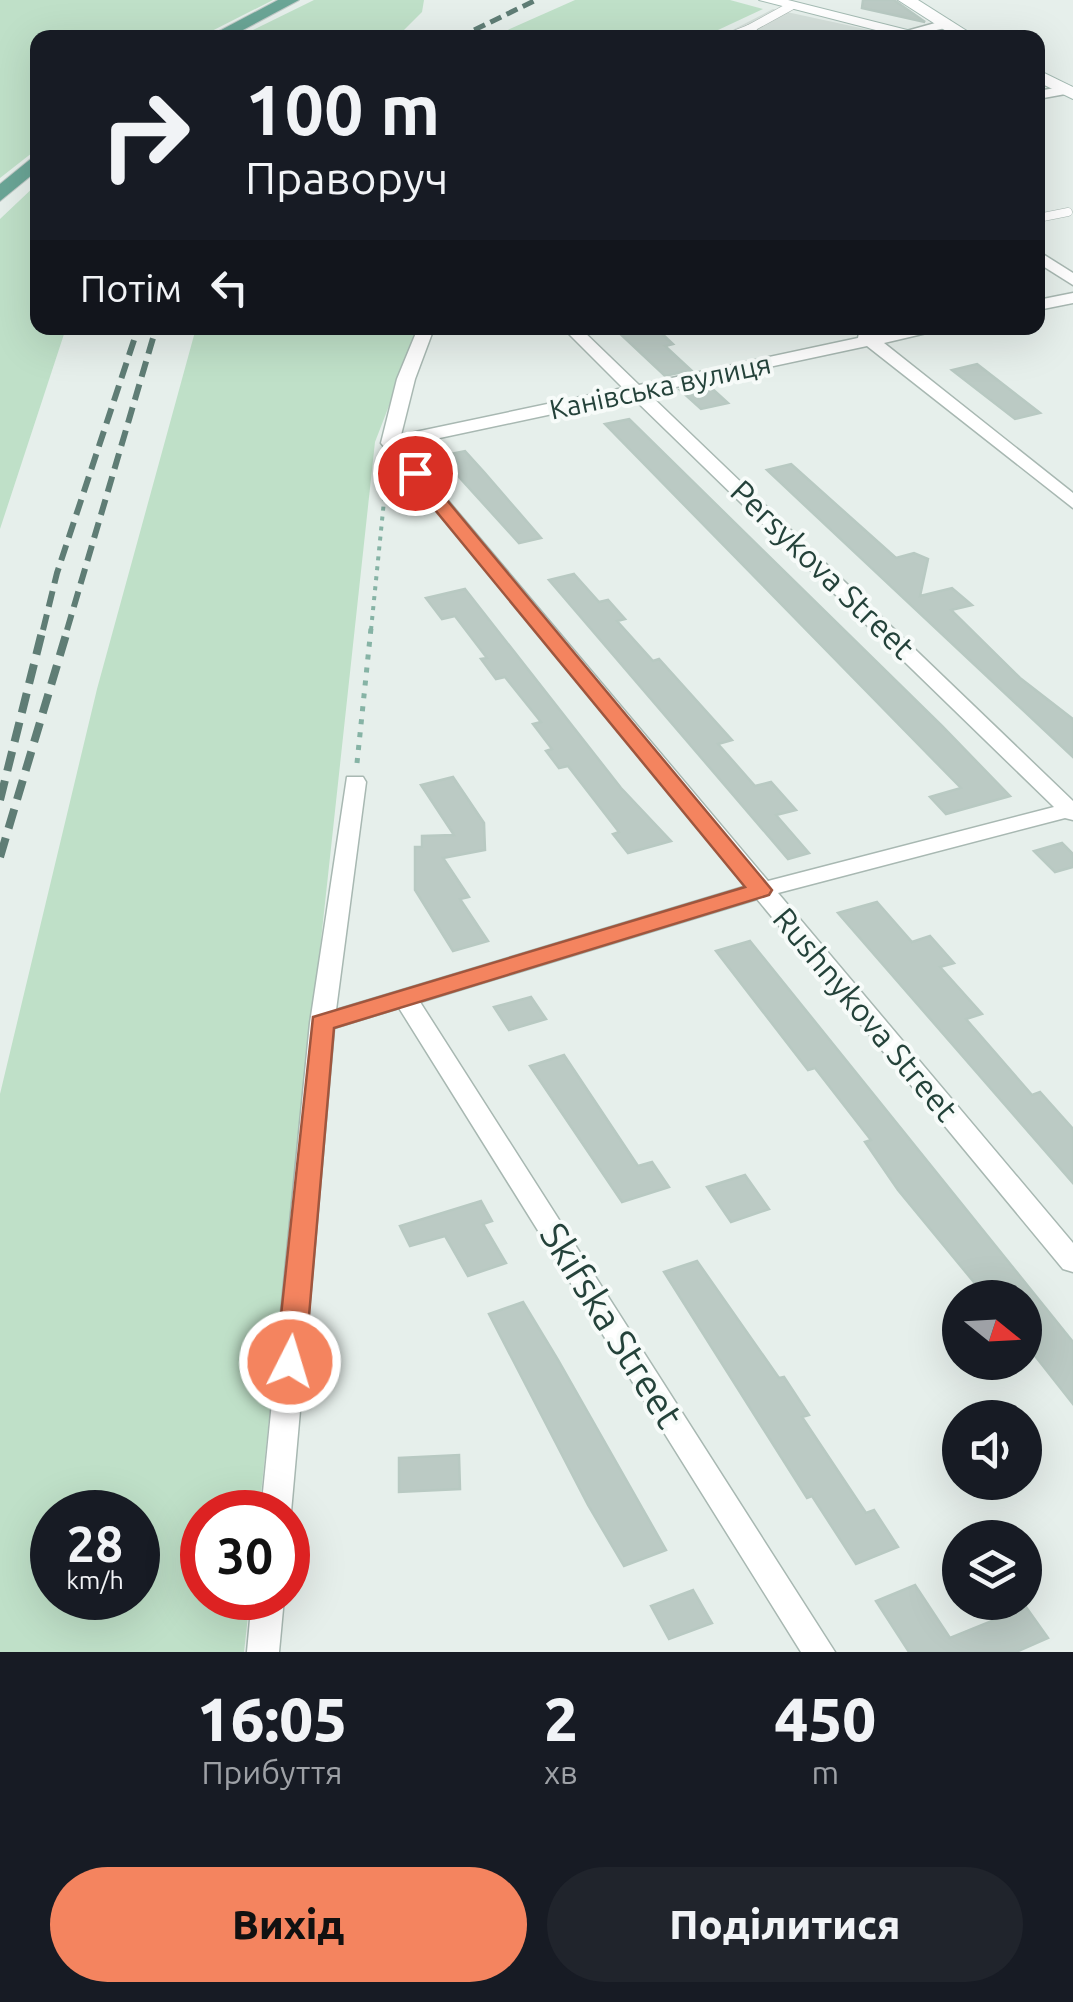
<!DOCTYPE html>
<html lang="uk">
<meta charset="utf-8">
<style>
body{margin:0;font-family:Ubuntu,sans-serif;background:#20242c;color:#f1f3f6;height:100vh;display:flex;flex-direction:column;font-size:38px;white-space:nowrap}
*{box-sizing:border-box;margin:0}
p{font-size:32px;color:#9ea1a6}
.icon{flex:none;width:55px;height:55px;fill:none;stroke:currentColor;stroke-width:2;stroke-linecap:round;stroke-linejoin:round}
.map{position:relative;height:1652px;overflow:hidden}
.panel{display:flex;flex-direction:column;background:#171b24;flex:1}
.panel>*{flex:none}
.top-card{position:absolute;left:30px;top:30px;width:1015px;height:305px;border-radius:20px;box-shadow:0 10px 40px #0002;background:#171b24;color:#f1f3f6;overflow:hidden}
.needle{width:65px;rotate:108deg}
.controls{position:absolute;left:942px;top:1280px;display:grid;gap:20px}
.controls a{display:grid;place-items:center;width:100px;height:100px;border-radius:50%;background:#171b24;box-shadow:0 10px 40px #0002;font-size:50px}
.speed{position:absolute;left:30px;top:1490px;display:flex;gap:20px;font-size:50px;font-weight:700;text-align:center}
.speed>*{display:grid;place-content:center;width:130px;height:130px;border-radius:50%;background:#171b24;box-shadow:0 10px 40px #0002;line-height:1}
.speed small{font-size:25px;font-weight:400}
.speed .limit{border:15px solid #d22;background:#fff;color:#111}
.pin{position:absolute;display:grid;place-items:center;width:85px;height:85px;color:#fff;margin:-42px;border:5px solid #fff;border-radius:50%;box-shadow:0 2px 10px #0007}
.me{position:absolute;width:110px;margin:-55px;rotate:5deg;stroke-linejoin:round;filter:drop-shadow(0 0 8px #0008)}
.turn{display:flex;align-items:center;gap:35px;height:210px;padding:0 50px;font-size:45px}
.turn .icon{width:130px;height:130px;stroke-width:2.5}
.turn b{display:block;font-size:70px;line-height:85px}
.then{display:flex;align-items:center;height:95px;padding:0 50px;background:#0003;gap:20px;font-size:38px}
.eta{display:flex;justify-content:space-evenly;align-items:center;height:170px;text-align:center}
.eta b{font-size:60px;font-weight:800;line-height:70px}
.button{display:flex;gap:20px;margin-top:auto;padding:20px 50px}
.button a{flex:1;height:115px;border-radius:60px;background:#f4845f;color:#111;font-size:40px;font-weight:800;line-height:115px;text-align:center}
.button a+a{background:#20242c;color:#f1f3f6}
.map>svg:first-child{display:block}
.built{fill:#d4dfda}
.green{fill:#bfe0c8;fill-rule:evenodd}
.building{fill:#bbcac4;stroke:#b8c9c2;stroke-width:2.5}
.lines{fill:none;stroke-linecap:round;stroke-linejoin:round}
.lane-casing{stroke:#a8b8b2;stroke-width:9}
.street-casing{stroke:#a8b8b2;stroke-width:3}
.secondary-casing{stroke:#a4bbb3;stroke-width:2}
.primary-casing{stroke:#c2cac8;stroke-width:2}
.path-far1{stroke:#86b3a5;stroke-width:4;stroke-dasharray:4 6;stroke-linecap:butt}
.path{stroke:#86b3a5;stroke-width:5;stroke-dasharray:5 8;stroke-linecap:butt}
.lane{stroke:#fff;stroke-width:8}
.street{fill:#fff;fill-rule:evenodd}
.secondary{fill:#fff;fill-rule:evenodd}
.primary{fill:#6aa596;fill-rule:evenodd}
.rail-far2{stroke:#5f7d75;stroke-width:5;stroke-dasharray:12 6;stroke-linecap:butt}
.rail-far1{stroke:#5f7d75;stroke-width:6;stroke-dasharray:16 8;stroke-linecap:butt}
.rail{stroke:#5f7d75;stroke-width:8;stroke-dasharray:20 10;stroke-linecap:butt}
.route{fill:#f4845f;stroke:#9f563e;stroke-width:2.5}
.labels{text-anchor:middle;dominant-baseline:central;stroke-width:8;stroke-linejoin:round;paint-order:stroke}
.far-street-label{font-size:28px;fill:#24423a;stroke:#f7fbf9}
.street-label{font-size:32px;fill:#24423a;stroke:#f7fbf9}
.near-street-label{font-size:38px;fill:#24423a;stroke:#f7fbf9}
</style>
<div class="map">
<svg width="1073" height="1652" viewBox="0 0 1073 1652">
<rect width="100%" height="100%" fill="#e6efeb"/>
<path class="built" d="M773,9l129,28 -185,1z"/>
<g class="green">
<path d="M0,0h273l-73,37 -162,1 -1,111 -37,29z"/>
<path d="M314,0h110l-2,12 -25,25h-158z"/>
<path d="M575,0h155l33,9 -60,28h-211z"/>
<path d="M37,184l1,144h28l-66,201v-310z"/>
<path d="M196,328h223l-44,114 -116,1070h-57v86h48l-6,54h-244v-558l97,-405zM52,1512h86v86h-86z"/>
</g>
<g class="building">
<path d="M863,0h31l31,22 -63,-14z"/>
<path d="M614,328h42l17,16 -8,2 26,24 -26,6z"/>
<path d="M977,364l63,49 -25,6 -63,-49z"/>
<path d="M707,384l21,19 -27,6 -21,-19z"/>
<path d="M629,419l313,307 68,70 -64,18 -16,-17 31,-9 -356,-364z"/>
<path d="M465,451l19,21 57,66 -22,5 -79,-87z"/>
<path d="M791,464l105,94 18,-5 14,6 -8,37 32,-8 20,17 -21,5 69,68 53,41v38l-306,-287z"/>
<path d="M574,574l25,28 9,-2 17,19 -8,2 36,40 6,-2 73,81 -14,4 37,42 16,-4 25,28 -20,5 33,38 -21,6 -239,-279z"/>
<path d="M465,589l156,199 50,53 -43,12 -15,-19 6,-2 -51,-66 -9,2 -13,-17 6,-2 -19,-25 8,-2 -36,-45 -9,2 -15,-20 6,-1 -32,-42 -13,3 -16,-21z"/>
<path d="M453,777l31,46 1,27 -42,8 26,39 -9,2 28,42 -35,10 -38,-61v-43h7v-11l32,-1 -33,-50z"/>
<path d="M1062,843l11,11v13l-18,5 -21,-21z"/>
<path d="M877,902l35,40 18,-6 24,27 -14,4 42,47 -16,5 66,76 8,-3 33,37v54l-235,-270z"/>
<path d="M750,941l323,401v62l-48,-61v-45h-38l-89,-108 -33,-48 6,-2 -56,-72 -7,2 -92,-119z"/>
<path d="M531,997l15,22 -37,11 -15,-23z"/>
<path d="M564,1055l74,111 14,-4 17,25 -47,15 -92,-136z"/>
<path d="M745,1175l24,34 -38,13 -24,-35z"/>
<path d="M481,1201l11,20 -9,3 23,39 -38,13 -23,-40 -35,10 -10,-20z"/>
<path d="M697,1261l82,117 5,-1 25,38 -7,2 64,96 8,-3 24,37 -42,17 -44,-68 -5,2 -143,-226z"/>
<path d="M523,1302l35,58 108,190 -42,16 -36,-61 -99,-191z"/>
<path d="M459,1455l1,34 -61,3v-34z"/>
<path d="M915,1585l35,53 76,-31 22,31 -32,14h-107l-33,-51z"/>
<path d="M693,1590l19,33 -43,16 -18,-33z"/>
</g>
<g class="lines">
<defs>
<g id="lane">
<path d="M726,38l23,-9"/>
<path d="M762,38l-13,-9 42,-23"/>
<path d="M1038,218l30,-6"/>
</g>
<g id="street">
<path d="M946,20l4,1v6l-41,9 -6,-4z"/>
<path d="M1066,86l5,1v6l-33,6v-8z"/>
<path d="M1038,251l35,22v12l-35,-22z"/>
<path d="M1073,293v10l-35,7v-10z"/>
<path d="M418,328h16l-19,51 -14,56 222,-47 -60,-60h17l59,57 219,-47 1,-5 15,2 34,-7h29l-2,3 -51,12 189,150v15l-206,-162 -219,47 425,408v19l-8,-2 -287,75 295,350v29l-10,-3 -306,-370 -337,103 415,650h-34l-402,-644 -65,20 -43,484 -3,8v-8h-27l49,-489 37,-246h16l3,5 -30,228 411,-124 -366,-443 16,-64zM632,397l422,410 -286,74 -366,-435z"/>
<path d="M252,1598h32l-5,54h-32z"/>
</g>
<g id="secondary">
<path d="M759,0h29l151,38h-32z"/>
<path d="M898,0h20l60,38h-21z"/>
<path d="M1038,70l35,17v12l-35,-17z"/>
</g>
<g id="primary">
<path d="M278,0h21l-71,38h-22z"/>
<path d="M38,153v17l-38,31v-17z"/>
</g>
</defs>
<use href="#lane" class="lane-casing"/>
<use href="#street" class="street-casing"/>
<use href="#secondary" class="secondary-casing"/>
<use href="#primary" class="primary-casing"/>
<path class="path-far1" d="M371,630l16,-159"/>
<path class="path" d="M357,763l14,-135"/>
<use href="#lane" class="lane"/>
<use href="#street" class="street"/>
<use href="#secondary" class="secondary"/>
<use href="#primary" class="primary"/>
<path class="rail-far2" d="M458,38l78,-38"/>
<g class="rail-far1">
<path d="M43,630l14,-57 81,-245"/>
<path d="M67,630l89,-302"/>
</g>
<g class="rail">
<path d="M0,800l43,-172"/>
<path d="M0,857l68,-229"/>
</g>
</g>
<path class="route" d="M408,469h13l351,421 -3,5 -435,133 -29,334 -4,8h-21l-4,-8 37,-345 432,-130 -337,-410z"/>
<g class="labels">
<g class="far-street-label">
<text transform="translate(660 386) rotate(-12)">Канівська вулиця</text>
</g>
<g class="street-label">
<text transform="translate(823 569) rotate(44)">Persykova Street</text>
<text transform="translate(866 1014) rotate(50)">Rushnykova Street</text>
</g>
<g class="near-street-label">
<text transform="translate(612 1325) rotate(58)">Skifska Street</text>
</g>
</g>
</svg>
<div class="controls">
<a><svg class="needle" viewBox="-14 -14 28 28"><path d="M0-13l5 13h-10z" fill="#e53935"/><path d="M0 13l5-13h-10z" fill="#9ea1a6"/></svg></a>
<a><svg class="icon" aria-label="sound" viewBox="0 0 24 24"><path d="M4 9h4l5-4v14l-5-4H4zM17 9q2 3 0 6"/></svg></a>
<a><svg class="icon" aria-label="layers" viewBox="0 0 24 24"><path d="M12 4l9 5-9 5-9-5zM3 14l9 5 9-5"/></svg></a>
</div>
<div class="speed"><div>28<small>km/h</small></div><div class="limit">30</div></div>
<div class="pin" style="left:415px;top:473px;background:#d93025"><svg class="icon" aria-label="arrive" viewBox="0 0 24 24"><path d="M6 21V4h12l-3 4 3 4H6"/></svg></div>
<svg class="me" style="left:290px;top:1362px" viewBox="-20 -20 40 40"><circle r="17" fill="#f4845f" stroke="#fff" stroke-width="3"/><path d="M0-11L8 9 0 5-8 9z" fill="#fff"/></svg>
<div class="top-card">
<div class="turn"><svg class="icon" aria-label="right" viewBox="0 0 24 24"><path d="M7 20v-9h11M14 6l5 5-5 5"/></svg><div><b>100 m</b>Праворуч</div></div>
<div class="then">Потім<svg class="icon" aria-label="left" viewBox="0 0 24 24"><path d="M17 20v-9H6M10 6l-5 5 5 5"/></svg></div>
</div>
</div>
<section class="panel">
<div class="eta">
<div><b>16:05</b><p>Прибуття</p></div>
<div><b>2</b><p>хв</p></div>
<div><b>450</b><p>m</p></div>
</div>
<div class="button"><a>Вихід</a><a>Поділитися</a></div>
</section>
